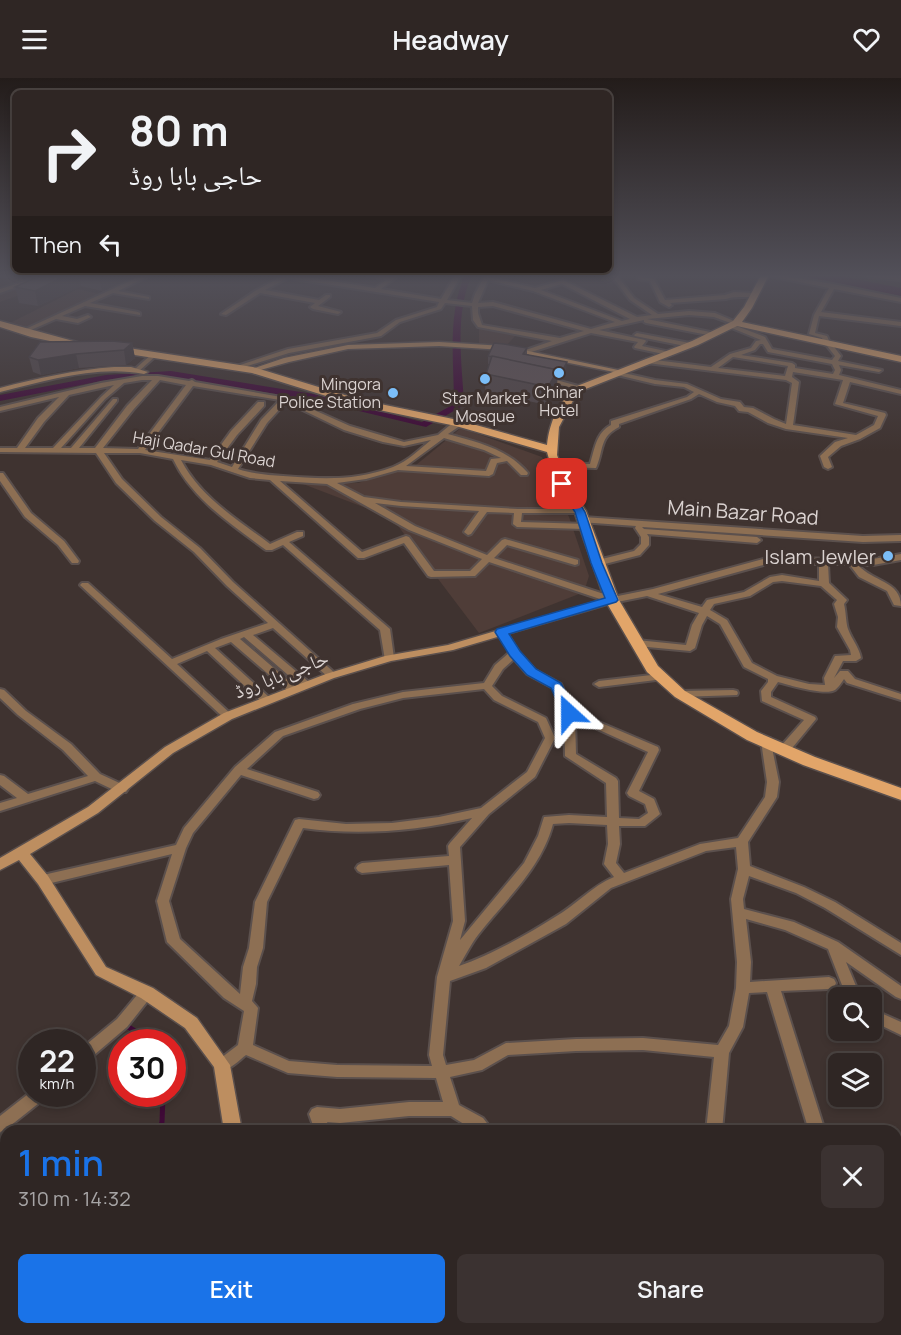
<!DOCTYPE html>
<meta charset="utf-8">
<style>
body{margin:0;font-family:Manrope,"Noto Naskh Arabic",sans-serif;background:#3b3231;color:#f1f3f6;height:100vh;display:flex;flex-direction:column;font-size:22px;white-space:nowrap}
*{box-sizing:border-box;margin:0}
p{font-size:20px;color:#a7a5a6}
.icon{flex:none;width:33px;height:33px;fill:none;stroke:currentColor;stroke-width:2;stroke-linecap:round;stroke-linejoin:round}
.map{position:relative;flex:1;overflow:hidden}
.drawer{position:absolute;left:0px;top:1047px;width:902px;height:210px;display:flex;flex-direction:column;background:#2f2624;border-radius:18px 18px 0 0;box-shadow:0 3px 9px #0003,0 0 0 2px #4a4341}
.drawer>*{flex:none}
.hud{position:absolute;left:12px;top:12px;width:600px;height:183px;border-radius:9px;box-shadow:0 3px 9px #0003,0 0 0 2px #4a4341;background:#2f2624;color:#f1f3f6;overflow:hidden}
.tools{position:absolute;left:828px;top:909px;display:grid;gap:12px}
.tools a{display:grid;place-items:center;width:54px;height:54px;border-radius:9px;background:#2f2624;box-shadow:0 3px 9px #0003,0 0 0 2px #4a4341;font-size:30px}
.speed{position:absolute;left:18px;top:951px;display:flex;gap:12px;font-size:30px;font-weight:700;text-align:center}
.speed>*{display:grid;place-content:center;width:78px;height:78px;border-radius:50%;background:#2f2624;box-shadow:0 3px 9px #0003,0 0 0 2px #4a4341;line-height:1}
.speed small{font-size:15px;font-weight:400}
.speed .limit{border:9px solid #d22;background:#fff;color:#111}
.pin{position:absolute;display:grid;place-items:center;width:51px;height:51px;color:#fff;margin:-26px;border-radius:12px;box-shadow:0 3px 9px #0006}
.me{position:absolute;width:66px;margin:-33px;rotate:336deg;stroke-linejoin:round;filter:drop-shadow(0 0 4px #0008)}
.turn{display:flex;align-items:center;gap:21px;height:126px;padding:0 18px;font-size:27px}
.turn .icon{width:78px;height:78px;stroke-width:2.5}
.turn b{display:block;font-size:42px;line-height:51px}
.then{display:flex;align-items:center;height:57px;padding:0 18px;background:#0003;gap:12px;font-size:22px}
.round{display:grid;place-items:center;flex:none;width:63px;height:63px;border-radius:9px;background:#3b3231}
.head{display:flex;align-items:center;justify-content:space-between;height:102px;padding:0 18px}
h1{font-size:36px;font-weight:600;line-height:45px;color:#1a73e8}
.primary-button{display:flex;gap:12px;margin-top:auto;padding:12px 18px}
.primary-button a{flex:1;height:69px;border-radius:9px;background:#1a73e8;color:#fff;font-size:24px;font-weight:600;line-height:69px;text-align:center}
.primary-button a+a{background:#3b3231;color:#f1f3f6}
header{display:flex;justify-content:space-between;align-items:center;height:78px;padding:0 18px;background:#2f2624;font-size:27px;font-weight:600}
.map>svg:first-child{display:block}
.built{fill:#4f3d38}
.lines{fill:none;stroke-linecap:round;stroke-linejoin:round}
.stream{stroke:#3f0a37;stroke-width:5}
.canal{fill:#3f0a37;fill-rule:evenodd}
.river{fill:#3f0a37;fill-rule:evenodd}
.street-casing{stroke:#5b504d;stroke-width:4}
.secondary-casing{stroke:#5b504d;stroke-width:3}
.primary-casing{stroke:#5b504d;stroke-width:3}
.street{fill:#8d6f53;fill-rule:evenodd}
.secondary{fill:#bd8e60;fill-rule:evenodd}
.primary{fill:#e2a569;fill-rule:evenodd}
.wall{fill:#514648}
.shaded-wall{fill:#42393b}
.building{fill:#5e5154;stroke:#42393b;stroke-width:1.5}
.route{fill:#1a73e8;stroke:#114b97;stroke-width:1.5}
.poi-dot{fill:#7bbef8;stroke:#3f3330;stroke-width:2}
.labels{text-anchor:middle;dominant-baseline:central;stroke-width:6;stroke-linejoin:round;paint-order:stroke}
.far-poi-label{font-size:16px;fill:#dbd3d1;stroke:#3f3330}
.far-street-label{font-size:16px;fill:#dbd3d1;stroke:#3f3330}
.street-label{font-size:20px;fill:#dbd3d1;stroke:#3f3330}
.poi-label{font-size:20px;fill:#dbd3d1;stroke:#3f3330;text-anchor:end}
</style>
<header><svg class="icon" aria-label="menu" viewBox="0 0 24 24"><path d="M4 6h16M4 12h16M4 18h16"/></svg>Headway<svg class="icon" aria-label="heart" viewBox="0 0 24 24"><path d="M12 20l-8-8c-3-5 5-10 8-4 3-6 11-1 8 4z"/></svg></header>
<div class="map">
<svg width="901" height="1257" viewBox="0 0 901 1257">
<rect width="100%" height="100%" fill="#3f3330"/>
<g class="built">
<path d="M0,197h42l17,6 -59,21z"/>
<path d="M78,211l21,5 -75,36 -18,-5z"/>
<path d="M479,251h12l26,5 -13,14 -25,-3z"/>
<path d="M461,350l81,29 27,60 20,59 -5,16 -105,41 -87,-115 -89,-34 55,-1 58,-18z"/>
</g>
<g class="lines">
<g class="stream">
<path d="M125,947l28,17"/>
<path d="M159,1053l3,-9 1,-28"/>
<path d="M93,1251v6"/>
</g>
<path class="canal" d="M465,197h7c-18,39 -10,88 -8,130l-38,22 -113,-27 -142,-23 -65,3 -106,21v-6l106,-20 65,-4 142,23 109,28 32,-18c0,-42 -7,-90 11,-129z"/>
<path class="river" d="M808,197h27l66,13v8l-87,-17z"/>
<defs>
<g id="street">
<path d="M143,197h8l-33,16 31,6v2l-36,-6 -23,10 48,9 2,1v2l-55,-9 -23,10 15,3 11,-4 3,2 -13,6 -22,-4 -32,14 -5,-1z"/>
<path d="M284,197h11l80,13 11,-8 -18,-5 22,2 9,-2 -18,14 60,10 14,-24h6l-14,25 25,3 3,-9 10,-19h6l-2,2 46,11 28,-8 74,37 15,-2 -22,-15 -19,-25h6l17,23 24,16 31,-3 26,2 24,10 -3,2 -22,-8 -25,-2 -42,4 68,14 1,1 -3,2 -67,-13 -2,-1v-2l-45,10 46,10 1,1 -4,5 28,6 1,1 -3,2 -33,-7 -1,-1 4,-5 -47,-9 -66,21 -3,-2 1,-1 29,-10 -74,-14 -5,-7 -1,-14 -27,-3 -4,6 -41,13 -19,14 -92,17 -51,16h-4v-2l54,-18 89,-16 19,-13 41,-13 2,-5 -151,-24 -23,12 54,10 7,-5h4v2l-12,9 23,6 -3,2 -25,-5 -3,-2 5,-4 -55,-10 -34,22 -5,-1 34,-23zM488,202l45,11 82,31 -24,7 -98,-27 -15,1zM562,206l68,35 -8,2 -81,-31zM493,228l91,25 -24,7 -78,-13 -4,-12v-6z"/>
<path d="M765,197h14l54,9 68,14v4l-67,-13 -13,23 80,10v4l-82,-10 -4,17 12,3 3,7 2,1 9,12 -3,5 44,9 -3,2 -40,-7 2,5 -2,5 62,15v4l-51,-12 -7,21 42,10 1,2 -6,13 -20,11 -19,7 -13,11 4,10 -4,2 -4,-2 -4,-11 15,-14 13,-4 -62,-9 -18,-6 -20,-11 -9,-1 -4,-5 -18,-4 -18,-8 -8,5 -72,25v3c-20,10 -15,23 -23,41l-43,-1 -1,-2 4,-2 34,1c5,-16 6,-31 21,-39v-4l76,-24 7,-5 -10,-5 -29,-3 -42,-10 -1,-1 3,-2 40,9 32,4 34,15 19,3 4,5 9,1 21,11 12,5 6,-41 -6,-3 -139,-17 -3,-2 3,-2 64,8 19,-13 21,-6 5,-7 5,-1 -32,-13 -1,-1 3,-2 34,13 7,12 60,11 3,-4 -8,-10 -2,-1 -3,-7 -13,-4 5,-19 15,-27zM760,266h3l5,8 64,12 3,6 -2,4 -38,-6v-3l-3,-2 -51,-8 14,-5zM733,279l55,9 -3,10 -67,-8zM793,294l50,8 -8,24 43,12 -4,9 -18,10 -63,-10 6,-43 -7,-5z"/>
<path d="M865,197l36,1v4l-33,-3z"/>
<path d="M640,198l14,3 11,21 60,-5 9,-3 21,1 3,2c-9,4 -20,0 -32,4l-56,4 2,2 -3,2 -9,-5 -10,-21 -12,-2v-2z"/>
<path d="M32,201l5,1 -37,13v-4z"/>
<path d="M637,255l53,10 3,2 -3,2 -55,-11 -1,-1z"/>
<path d="M153,275l5,1 -19,17h-4v-2z"/>
<path d="M142,298h16l31,5 3,-1 3,2 92,16 63,28 54,16 34,-7 17,-14h6v4l-13,9c29,8 60,15 80,39l-1,2h-6l-14,-14 -10,2 -4,11 -4,2 -91,-6 -32,9 -29,4 27,14 37,5 117,7h65l1,2 -4,2h-58l-1,9 66,2v4l-3,1 -67,-2 -4,-3 1,-11 -27,-1 -16,22 -3,1 -4,-3 15,-21 -78,-5 -26,-3 40,23 72,29 15,-15 3,-1 73,21v4l-3,1 -68,-20 -13,13 119,39 40,-8 114,-31 106,1 28,-5v6l-28,5h-15c15,17 43,16 43,41l-7,-1 -7,-14 -28,-14 -10,-13h-21l1,19 18,17 -3,4c2,8 2,20 4,25 4,11 11,18 13,29l-5,3h-13l-9,17 6,-7h8l7,8 46,15v6l-54,-17 -3,-4c-2,3 -6,9 -9,11 -10,6 -46,-5 -57,-8l-7,10v5l44,20 1,2 -28,34h-8l-1,-3 1,-3 24,-27 -42,-19 -1,-10 7,-9v-3l-24,-12 -24,-43 -13,-8 -5,9 -7,23 -5,3 -53,-5 -5,-3 5,-3 49,5 6,-20 7,-12 -52,-17 -35,7 -123,-41 -14,14 -44,1 -3,-1 -24,-33 -40,15h-6l-88,-78 -20,-2 -39,-13 -30,-5c19,37 57,60 89,84l27,-12h6v4l-14,6 101,87 4,29 -1,2h-8l-5,-30 -97,-85 -11,5h-6c-35,-26 -74,-51 -93,-91l-33,-6h-36l18,26 39,38 39,31 33,34 104,93 -1,2h-8l-55,-49 -20,7 57,48 1,2 -1,2h-8l-58,-50 -4,2 57,49 1,2 -1,2h-8l-58,-50 -16,6 55,50 1,2 -1,2h-8l-55,-51 -30,13 56,52 -1,2h-8l-144,-133 2,-2h6l84,76 49,-20 47,-16 -41,-37 -33,-34 -39,-31 -39,-38 -20,-30 -96,-1v-4h17l21,-30 21,-21 -59,14v-4l101,-24zM142,302h10l-25,26 -32,42h-16l38,-47v-2h-4l-42,49h-10l44,-49 19,-16zM160,302l26,5 -48,64 -35,-1 30,-38zM114,307l-13,12 -48,51h-28l19,-26 25,-27zM193,308l87,14 -19,20 -29,47 -15,-5 20,-27 27,-29v-4h-6l-27,29 -21,29 -65,-10zM286,324l58,28 39,12 21,4 27,-6c-12,10 -23,21 -38,27 -37,14 -71,12 -110,9 -15,-1 -30,-2 -45,-7l29,-46zM444,360l40,12 17,8 -10,1 -5,12 -80,-5zM280,403l47,3 82,46 73,29 -12,12h-36l-25,-34 -3,-1 -44,16zM767,486h52v17l-37,-6 -12,2 -26,15 -37,8 -5,7 -44,-13zM782,503l39,5 16,14 -3,4 4,13 -1,10 13,23 1,5 -16,1 -11,22 1,7 -16,-1 -32,-8 -25,-13 -25,-43 -17,-10 4,-6 36,-8 23,-14z"/>
<path d="M545,299l37,10 1,1 -3,2 -37,-10 -1,-1z"/>
<path d="M0,395h3l28,40 33,28 15,20 -1,2h-6l-14,-18 -33,-28 -25,-36z"/>
<path d="M583,439l280,19 38,-1v6l-38,1 -221,-15 2,2 113,8 4,3 -4,3 -110,-9 2,3v8l-9,10 -43,11 -3,-1v-4l40,-10 7,-7v-7l-6,-9 1,-2 -56,-4v-4z"/>
<path d="M502,551l3,1 14,22 16,18 26,14 12,27 85,36 1,3 -20,41 15,8 6,15 -15,12h-26l1,18 -4,19 8,10 76,-29 38,-6 27,-41 2,-15 -6,-41 1,-3h8l9,44 -2,15 -29,45 2,24 54,21 31,15 66,41v12l-76,-47 -29,-15 -47,-17 -6,23 1,10 50,13 44,20 63,44v13l-5,-2 -50,-35 15,36h-14l-19,-49 -43,-19 -39,-11 5,43 -1,20 79,-5 5,2 2,4 -2,4 -5,2 -48,2 44,140h-16l-42,-139 -18,1 -6,34 -14,26 -7,78h-16l8,-74 -71,-7 -67,1 -68,4 -26,15 -32,7 9,28 24,13 10,13h-18l-24,-15h-42l-69,7 -13,-1 4,9h-16l-6,-17 3,-5 5,-2 23,2 69,-7h34l-7,-24 -99,-1 -49,-4 -42,-18c-8,6 -18,18 -29,14l-2,-4 2,-4 21,-16 6,-34 -20,-13 -57,-56 -10,-41 15,-47 -129,31 -4,-2 -2,-3 2,-3 4,-2 133,-30 8,-17 51,-61 40,-35 78,-28 50,-12 81,-9 11,-18 15,-13 -13,-20zM514,581l13,15 26,14 11,25 1,43 41,27 1,34 -38,-2 -25,2 -6,19 -14,27 -64,77 5,-19 -5,-74 29,-33 46,-37 20,-39 -9,-20 -44,-22 -10,-10 11,-17zM484,611l10,11 44,22 7,16 -18,34 -46,36 -42,9 -47,6 -46,1 -47,-5 -4,1 -40,82 -6,46 -6,19 -3,27 -60,-55 -11,-38 17,-53 7,-15 48,-58 73,24 4,-1 2,-3 -2,-3 -71,-23 36,-33 77,-27 43,-11zM575,641l73,33 -21,41 2,3 16,8 3,9 -9,6 -20,-1 -1,-37 -2,-3 -40,-24zM472,740l-22,25 -2,3 1,10 -87,7 -4,2 -2,3 2,3 4,2 87,-8 4,56 -16,56 -8,78 3,11 -95,-1 -48,-4 -36,-16 5,-37 -6,-7 4,-17 1,-17 6,-19 4,-46 36,-74c57,8 113,3 169,-10zM569,745l38,2 1,19 -4,20 10,13c-22,9 -38,28 -59,40 -28,18 -65,38 -96,49 6,-10 12,-22 19,-31 28,-36 63,-66 75,-111zM736,769l2,22 -7,30 6,63 -1,26 -7,38 -11,19 -75,-7 -67,1 -70,4 -32,17 -28,5 -3,-10 7,-74 36,-13 80,-44 45,-36 95,-37z"/>
<path d="M660,596l5,3 -1,2 -65,8 -5,-3 5,-3z"/>
<path d="M0,611l4,1 22,21 45,33 29,30 26,12 2,3 -2,3h-8l-23,-11 -95,30v-8l17,-5 -17,-13v-10l4,1 24,18 60,-18 -25,-26 -45,-35 -18,-17z"/>
<path d="M733,612l4,1 1,2 -1,2 -57,2 -5,-3 5,-3z"/>
<path d="M147,909l5,2 2,4 -27,34 -40,34 -5,2v-15l35,-29 25,-30z"/>
<path d="M872,931l29,13v13l-29,-14z"/>
<path d="M32,1013v3h14l-2,5 -39,31 -5,2v-16z"/>
<path d="M0,1060l6,3v24l-6,-3z"/>
<path d="M901,1222v18l-5,1v-17z"/>
<rect x="6" y="1251" width="18" height="6"/>
<path d="M203,1251h18l1,6h-18z"/>
<path d="M654,1251h20l3,6h-20z"/>
<path d="M694,1251h61l-3,6h-61z"/>
</g>
<g id="secondary">
<path d="M439,264l65,4 119,25 -4,2 -115,-23 -65,-4 -91,3 -59,13 -36,10 -4,-2 35,-12 64,-13z"/>
<path d="M114,289h17l17,5 -4,2c-47,-9 -98,7 -144,18v-4c38,-10 75,-18 114,-21z"/>
<path d="M612,519l4,1 1,2 -1,2 -163,48 -62,11 -57,17 -102,41 -59,34 -75,60 -68,41 18,22 58,91 47,21 44,30 33,47 12,66h-18l-10,-64 -29,-39 -44,-30 -45,-23 -58,-91 -19,-24 -19,10v-12l88,-51 77,-60 59,-34 102,-39 59,-18 63,-11z"/>
<path d="M274,1251h20l2,6h-20z"/>
</g>
<g id="primary">
<path d="M761,197h8l-17,33 -10,14 159,34v6l-164,-36 -39,19 -115,45 -8,7 -16,30 -2,28 11,29 18,27 33,89 39,66 27,25 72,41 58,25 86,31v12l-98,-35 -56,-25 -72,-43 -28,-25 -42,-72 -31,-89 -18,-27 -9,-32 -91,-26 -101,-21 -103,-32 -137,-21 -5,-3 5,-3 138,21 108,33 97,20 89,25c2,-22 12,-45 30,-59l115,-45 41,-20 11,-14z"/>
<path d="M0,243l88,24 -5,3 -52,-11 -31,-10z"/>
</g>
</defs>
<use href="#street" class="street-casing"/>
<use href="#secondary" class="secondary-casing"/>
<use href="#primary" class="primary-casing"/>
<use href="#street" class="street"/>
<use href="#secondary" class="secondary"/>
<use href="#primary" class="primary"/>
</g>
<g class="wall">
<path d="M41,197h99l-38,16 -21,-5 -43,20 -19,-3 -4,-16z"/>
<path d="M132,265l3,15 -9,7 -47,3 -38,7 -8,-3 -4,-15z"/>
<path d="M527,270v6l39,17 -5,9 -4,-1v8l-10,18 -62,-13 1,-18 3,-10h-1v-8z"/>
</g>
<g class="shaded-wall">
<path d="M67,197h12l2,11 -43,20 -3,-15z"/>
<path d="M101,197h39l-38,16 -3,-15z"/>
<path d="M132,265l3,15 -9,7 -2,-15z"/>
<path d="M76,276l3,14 -38,7 -3,-15z"/>
<path d="M567,284l-1,9 -5,9 1,-9z"/>
<path d="M558,292l-1,17 -10,18 1,-18z"/>
</g>
<g class="building">
<path d="M41,197h26l-32,16 -20,-4z"/>
<path d="M112,263l20,2 -8,7 -48,4 -38,6 -9,-3 11,-15z"/>
<path d="M494,265l10,1 23,4 -4,6 44,8 -5,9 -74,-15z"/>
<path d="M492,278l66,14 -10,17 -62,-13z"/>
</g>
<linearGradient id="sky" x2="0" y2="1"><stop stop-color="#231c1a"/><stop offset="0.53" stop-color="#525059"/><stop offset="1" stop-color="#525059" stop-opacity="0"/></linearGradient>
<rect width="901" height="373" fill="url(#sky)"/>
<path class="route" d="M562,402l4,1 19,31 17,51 16,37 -2,2 -107,32 11,17 16,18 25,14 15,30 -7,4 -7,-4 -11,-25 -24,-13 -17,-19 -15,-24 2,-3 108,-31 -14,-35 -16,-51 -18,-28z"/>
<g class="poi-dot">
<circle cx="559" cy="295" r="6"/>
<circle cx="485" cy="301" r="6"/>
<circle cx="393" cy="315" r="6"/>
<circle cx="888" cy="478" r="6"/>
</g>
<g class="labels">
<g class="far-poi-label">
<text x="381" y="306" text-anchor="end">Mingora<tspan x="381" dy="18">Police Station</tspan></text>
<text x="559" y="314">Chinar<tspan x="559" dy="18">Hotel</tspan></text>
<text x="485" y="320">Star Market<tspan x="485" dy="18">Mosque</tspan></text>
</g>
<g class="far-street-label">
<text transform="translate(204 371) rotate(10)">Haji Qadar Gul Road</text>
</g>
<g class="street-label">
<text transform="translate(743 434) rotate(4)">Main Bazar Road</text>
<text transform="translate(281 596) rotate(-21)">حاجی بابا روڈ</text>
</g>
<g class="poi-label">
<text x="876" y="478">Islam Jewler</text>
</g>
</g>
</svg>
<div class="tools">
<a><svg class="icon" aria-label="search" viewBox="0 0 24 24"><circle cx="10" cy="10" r="6"/><path d="M15 15l6 6"/></svg></a>
<a><svg class="icon" aria-label="layers" viewBox="0 0 24 24"><path d="M12 4l9 5-9 5-9-5zM3 14l9 5 9-5"/></svg></a>
</div>
<div class="speed"><div>22<small>km/h</small></div><div class="limit">30</div></div>
<div class="pin" style="left:562px;top:406px;background:#d93025"><svg class="icon" aria-label="arrive" viewBox="0 0 24 24"><path d="M6 21V4h12l-3 4 3 4H6"/></svg></div>
<svg class="me" style="left:569px;top:635px" viewBox="-20 -20 40 40"><path d="M0-17L14 15 0 8-14 15z" fill="#1a73e8" stroke="#fff" stroke-width="4"/></svg>
<div class="hud">
<div class="turn"><svg class="icon" aria-label="right" viewBox="0 0 24 24"><path d="M7 20v-9h11M14 6l5 5-5 5"/></svg><div><b>80 m</b>حاجی بابا روڈ</div></div>
<div class="then">Then<svg class="icon" aria-label="left" viewBox="0 0 24 24"><path d="M17 20v-9H6M10 6l-5 5 5 5"/></svg></div>
</div>
<section class="drawer">
<div class="head"><div><h1>1 min</h1><p>310 m · 14:32</p></div><a class="round"><svg class="icon" aria-label="close" viewBox="0 0 24 24"><path d="M6 6l12 12M18 6L6 18"/></svg></a></div>
<div class="primary-button"><a>Exit</a><a>Share</a></div>
</section>
</div>
